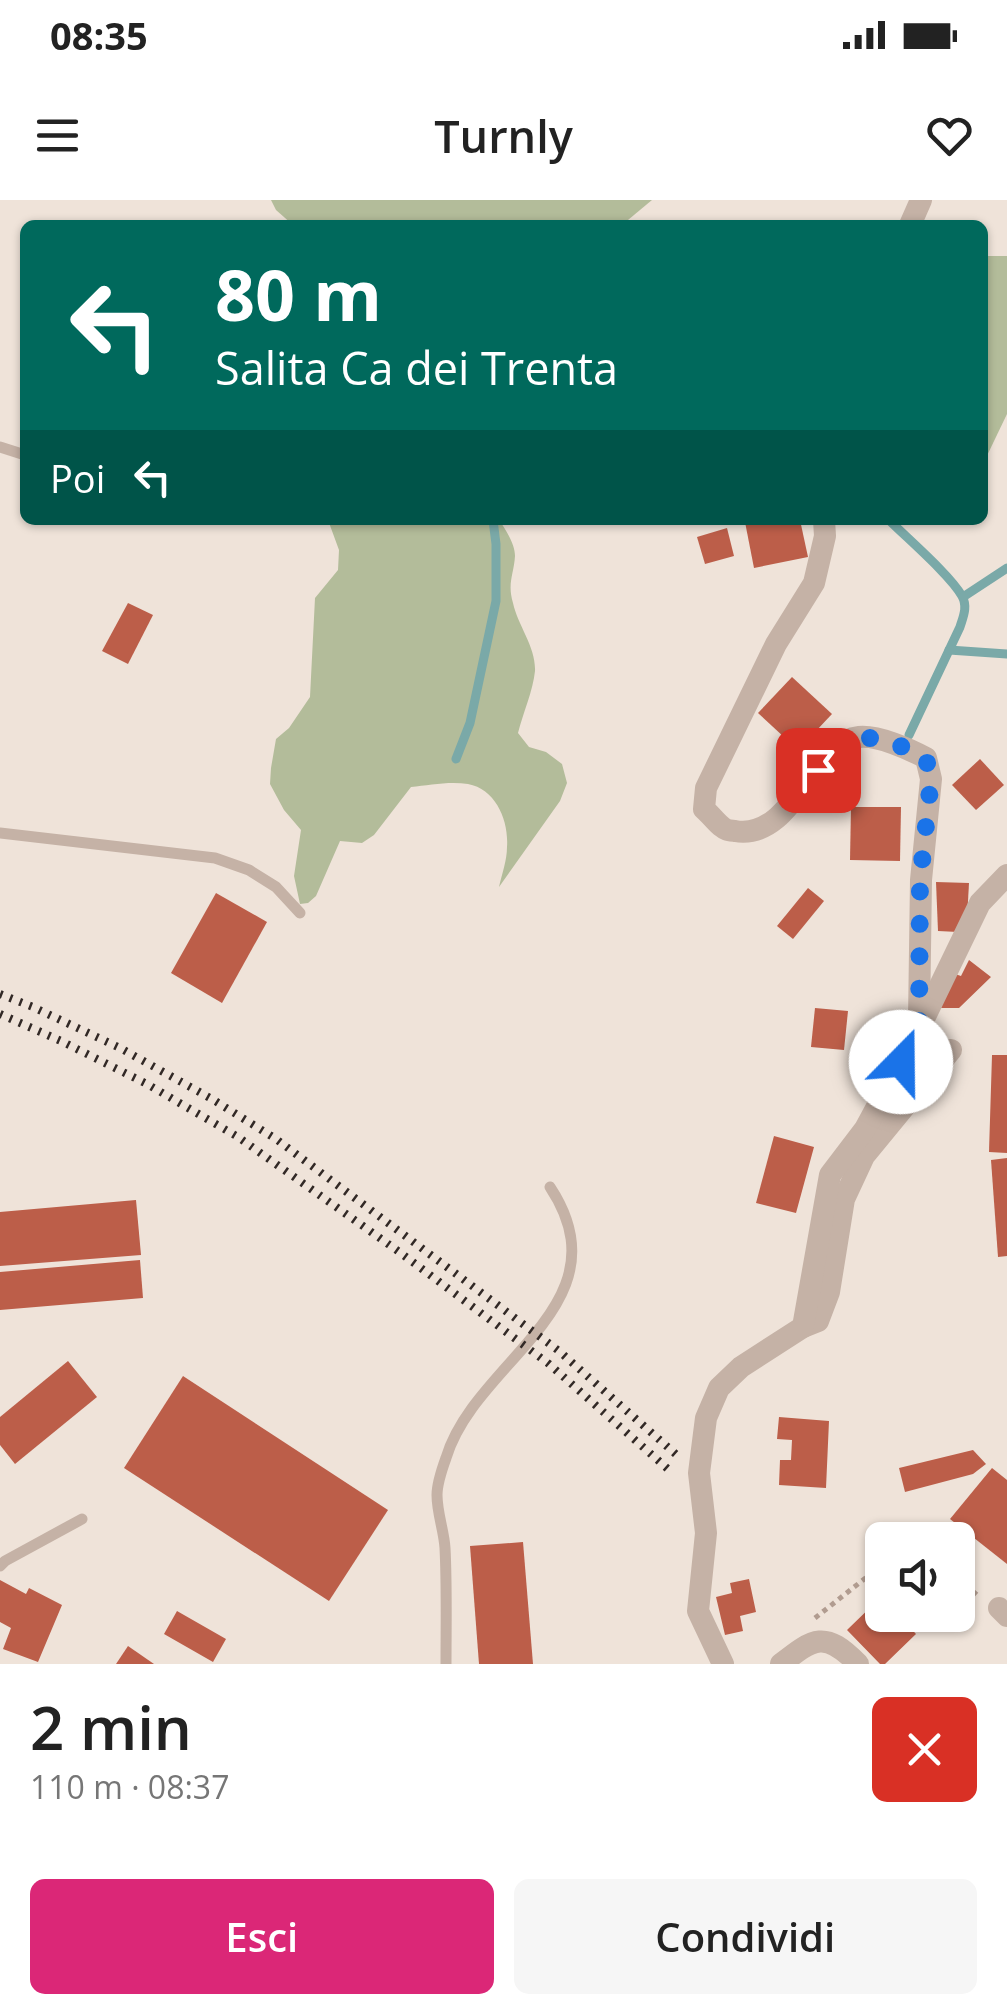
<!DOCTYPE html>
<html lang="it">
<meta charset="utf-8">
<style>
body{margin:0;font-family:"Open Sans",sans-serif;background:#f6f6f6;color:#222;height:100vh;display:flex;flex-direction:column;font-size:38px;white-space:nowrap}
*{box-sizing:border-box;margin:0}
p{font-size:32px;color:#767676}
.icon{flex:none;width:55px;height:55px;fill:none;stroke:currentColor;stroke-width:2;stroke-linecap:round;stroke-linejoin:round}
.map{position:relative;height:1464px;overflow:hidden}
.panel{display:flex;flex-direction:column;background:#fff;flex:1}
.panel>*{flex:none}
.top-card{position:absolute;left:20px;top:20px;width:968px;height:305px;border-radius:15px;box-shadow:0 2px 8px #0004;background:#00695c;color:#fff;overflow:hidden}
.buttons{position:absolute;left:865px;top:1322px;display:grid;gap:20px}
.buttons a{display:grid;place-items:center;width:110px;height:110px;border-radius:15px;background:#fff;box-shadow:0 2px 8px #0004;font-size:50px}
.pin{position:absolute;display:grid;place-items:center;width:85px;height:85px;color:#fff;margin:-42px;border-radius:20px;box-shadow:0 5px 15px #0006}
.me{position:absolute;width:110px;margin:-55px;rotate:22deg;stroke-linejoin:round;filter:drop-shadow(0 0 8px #0008)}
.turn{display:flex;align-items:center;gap:35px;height:210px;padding:0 30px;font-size:45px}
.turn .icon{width:130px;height:130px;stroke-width:2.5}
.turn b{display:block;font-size:70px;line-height:85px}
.then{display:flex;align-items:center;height:95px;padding:0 30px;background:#0003;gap:20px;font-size:38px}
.round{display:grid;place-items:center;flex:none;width:105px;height:105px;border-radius:15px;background:#f6f6f6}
.head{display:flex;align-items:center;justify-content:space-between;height:170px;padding:0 30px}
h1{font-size:60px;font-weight:600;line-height:75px}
.cta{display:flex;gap:20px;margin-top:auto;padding:20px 30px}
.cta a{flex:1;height:115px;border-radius:15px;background:#db2777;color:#fff;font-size:40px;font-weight:600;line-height:115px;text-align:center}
.cta a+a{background:#f6f6f6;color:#222}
.status{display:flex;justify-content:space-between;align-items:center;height:70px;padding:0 50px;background:#fff;direction:ltr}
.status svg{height:28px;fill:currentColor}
header{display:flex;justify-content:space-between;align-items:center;height:130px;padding:0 30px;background:#fff;font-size:45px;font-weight:600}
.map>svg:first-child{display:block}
.green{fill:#b3bc9a}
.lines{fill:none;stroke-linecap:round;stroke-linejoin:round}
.stream{stroke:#7aa9a8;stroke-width:9}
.building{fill:#bc5e49}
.path{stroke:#b19c90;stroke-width:5;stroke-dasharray:5 5;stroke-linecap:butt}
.service{stroke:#c5b2a6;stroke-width:11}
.minor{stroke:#c5b2a6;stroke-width:22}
.rail{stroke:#322926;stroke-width:8;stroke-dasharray:2.5 8;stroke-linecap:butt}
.route{stroke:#1a73e8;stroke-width:18;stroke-dasharray:0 32.4}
</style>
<div class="status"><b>08:35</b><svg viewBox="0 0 49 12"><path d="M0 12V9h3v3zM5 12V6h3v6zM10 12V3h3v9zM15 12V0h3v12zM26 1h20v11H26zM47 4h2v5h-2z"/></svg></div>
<header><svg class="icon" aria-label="menu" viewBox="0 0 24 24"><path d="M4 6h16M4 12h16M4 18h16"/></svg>Turnly<svg class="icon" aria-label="heart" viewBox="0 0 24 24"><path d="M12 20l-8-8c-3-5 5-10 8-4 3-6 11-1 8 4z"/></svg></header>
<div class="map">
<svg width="1007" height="1464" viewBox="0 0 1007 1464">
<rect width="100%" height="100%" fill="#efe3d9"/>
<g class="green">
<path d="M271,0h381l-30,25h-329l-17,-15z"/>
<path d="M983,56h24v158l-24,50z"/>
<path d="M328,320h171c7,10 16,24 16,36 -1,18 -8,27 -2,47 5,23 23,44 22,68 -2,20 -12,42 -17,62l11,14 17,5 16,12 5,19 -7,18 -61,86c3,-13 8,-27 8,-40 2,-26 -11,-58 -39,-63 -18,-3 -39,1 -57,3l-37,48 -12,8 -22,-2 -24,55 -8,7 -8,1 -6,-28 7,-46 -17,-20 -14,-26 1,-16 5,-29 13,-11 21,-31 5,-99 23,-28 1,-20z"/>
</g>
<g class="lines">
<g class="stream">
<path d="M889,320c19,19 61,55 73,76 6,11 1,21 -2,31l-51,108"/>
<path d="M963,397l44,-29"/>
<path d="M949,450l58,4"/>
<path d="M456,559l14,-36 26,-122v-57l-3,-24"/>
</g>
</g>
<g class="building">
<path d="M755,320h45l8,37 -54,11 -9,-46z"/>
<path d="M727,328l7,28 -29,8 -8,-27z"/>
<path d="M128,403l25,12 -25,49 -26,-13z"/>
<path d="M792,477l40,37 -34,36 -40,-37z"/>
<path d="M980,559l24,26 -28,25 -24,-25z"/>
<path d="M851,607h50l-1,54 -50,-1z"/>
<path d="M936,682l33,1 -2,36 -9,13 -20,-1z"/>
<path d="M808,688l16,13 -31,38 -16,-13z"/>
<path d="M216,693l51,29 -45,81 -51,-30z"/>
<path d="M969,760l22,17 -32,31h-18l11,-35 9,3z"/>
<path d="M815,808l33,3 -4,39 -33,-3z"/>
<path d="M992,855h15v98l-18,-1z"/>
<path d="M774,936l40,11 -18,66 -40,-10z"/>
<path d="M1007,958v98l-9,1 -7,-97z"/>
<path d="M136,1000l5,55 -141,11v-54z"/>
<path d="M140,1060l3,38 -143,12v-38z"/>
<path d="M68,1161l29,36 -82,67 -15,-19v-28z"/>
<path d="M183,1176l205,134 -59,91 -205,-133z"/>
<path d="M779,1217l50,4 -3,67 -47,-3 1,-25h11l1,-20 -15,-1z"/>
<path d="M973,1250l13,14 -13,10 -68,18 -6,-24z"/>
<path d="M992,1268l15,12v84l-57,-45z"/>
<path d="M523,1342l10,122h-54l-9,-118z"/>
<path d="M749,1379l7,33 -16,4 3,15 -18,4 -9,-38 16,-4 -2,-10z"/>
<path d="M0,1380l26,14 3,-6 33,17 -24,57 -35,-13 8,-21 -11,-6z"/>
<path d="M882,1396v19h16l18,19 -31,30h-5l-33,-34z"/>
<path d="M177,1411l49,28 -13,23 -49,-28z"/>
<path d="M128,1446l26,18h-38z"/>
</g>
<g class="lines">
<g class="path">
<path d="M958,1378l20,18"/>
<path d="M815,1418l67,-53"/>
</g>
<g class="service">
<path d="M0,247l25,8"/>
<path d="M0,633l215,25 34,12 27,17 24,26"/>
<path d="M0,1366l5,-5 77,-42"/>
<path d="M446,1464c0,-38 1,-77 -1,-116 -1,-17 -8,-35 -8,-53 0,-12 5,-26 9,-37 29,-98 182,-153 104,-271"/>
</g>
<g class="minor">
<path d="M910,25l11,-25"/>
<path d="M824,320l1,16 -11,47 -38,61 -70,144 -2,21c6,5 11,12 17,17 5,4 6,4 14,5 59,10 77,-89 124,-94 19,-2 50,12 67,21l5,21 -10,101 -2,140"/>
<path d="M803,1127l15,-6 11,-29 15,-93 20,-43 87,-106"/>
<path d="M999,1408l8,8"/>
<path d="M723,1464l-25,-53 8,-78 -7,-60 7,-55 13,-30 22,-21 62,-40 27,-152 35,-46 54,-100 61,-126 27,-28"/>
<path d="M781,1464c33,-26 44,-34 77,0"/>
</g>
<g class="rail">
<path d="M0,794l33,13 87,41 92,51 64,40 283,212 120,106"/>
<path d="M0,814l61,27 86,43 91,53 160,114 151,113 120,106"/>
</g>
</g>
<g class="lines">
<path class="route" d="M818,570c7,-9 13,-19 22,-25 27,-17 60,0 86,13l5,22 -11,100 -1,149 -18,33"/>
</g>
</svg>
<div class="buttons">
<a><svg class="icon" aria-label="sound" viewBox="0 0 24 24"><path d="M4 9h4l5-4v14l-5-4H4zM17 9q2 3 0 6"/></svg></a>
</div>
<div class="pin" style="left:818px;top:570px;background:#d93025"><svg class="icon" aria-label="arrive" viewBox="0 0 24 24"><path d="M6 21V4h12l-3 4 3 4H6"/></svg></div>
<svg class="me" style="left:901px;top:862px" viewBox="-20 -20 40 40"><circle r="19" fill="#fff"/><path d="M0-13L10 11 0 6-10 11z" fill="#1a73e8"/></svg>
<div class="top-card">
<div class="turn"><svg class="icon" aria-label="left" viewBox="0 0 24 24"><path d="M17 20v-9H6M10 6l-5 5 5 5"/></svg><div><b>80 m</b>Salita Ca dei Trenta</div></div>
<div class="then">Poi<svg class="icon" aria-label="left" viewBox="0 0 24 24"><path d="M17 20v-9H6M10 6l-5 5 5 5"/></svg></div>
</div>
</div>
<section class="panel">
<div class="head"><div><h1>2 min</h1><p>110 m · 08:37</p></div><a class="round" style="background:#d93025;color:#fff"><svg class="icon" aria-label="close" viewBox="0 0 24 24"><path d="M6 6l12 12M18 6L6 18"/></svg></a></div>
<div class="cta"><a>Esci</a><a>Condividi</a></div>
</section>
